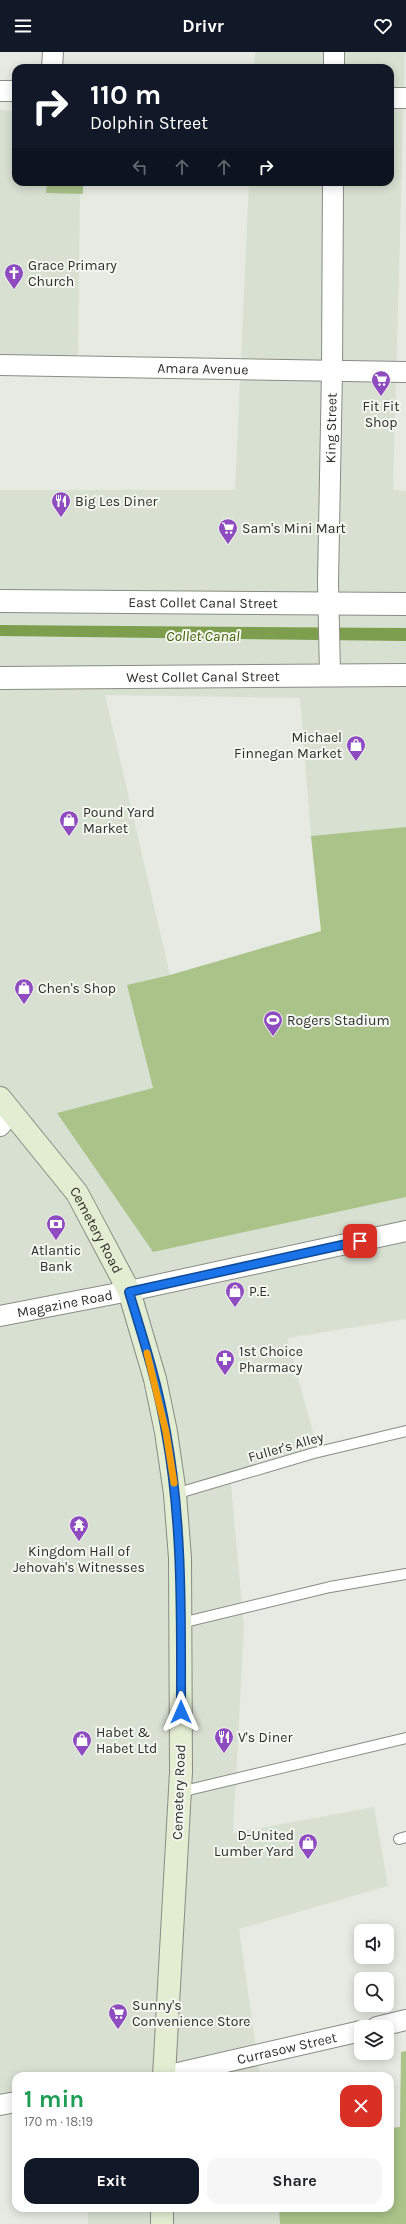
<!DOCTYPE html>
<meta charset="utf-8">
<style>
body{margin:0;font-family:Karla,sans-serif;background:#f6f6f6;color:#202124;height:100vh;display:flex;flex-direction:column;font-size:15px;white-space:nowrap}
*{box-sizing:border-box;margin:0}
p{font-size:13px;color:#757577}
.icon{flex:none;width:22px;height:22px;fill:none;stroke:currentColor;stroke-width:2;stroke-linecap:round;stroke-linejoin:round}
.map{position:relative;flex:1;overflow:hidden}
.side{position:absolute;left:12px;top:2020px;width:382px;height:140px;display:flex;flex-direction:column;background:#fff;border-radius:12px;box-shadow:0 2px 10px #0003}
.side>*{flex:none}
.guide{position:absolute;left:12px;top:12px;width:382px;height:122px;border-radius:12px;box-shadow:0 2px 10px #0003;background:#111827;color:#fff;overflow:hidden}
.tools{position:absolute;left:354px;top:1872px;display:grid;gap:8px}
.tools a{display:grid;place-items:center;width:40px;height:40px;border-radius:8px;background:#fff;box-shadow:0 2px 10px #0003;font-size:20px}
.pin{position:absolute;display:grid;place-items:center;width:34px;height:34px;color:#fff;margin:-17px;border-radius:8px;box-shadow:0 2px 6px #0006}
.me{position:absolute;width:44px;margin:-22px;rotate:0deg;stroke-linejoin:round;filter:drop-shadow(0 0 3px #0008)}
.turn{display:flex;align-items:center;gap:14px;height:84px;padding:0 12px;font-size:18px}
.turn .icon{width:52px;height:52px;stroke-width:2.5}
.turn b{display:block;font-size:28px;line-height:34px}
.lanes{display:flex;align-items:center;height:38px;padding:0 12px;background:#0003;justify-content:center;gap:20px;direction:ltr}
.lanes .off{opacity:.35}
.round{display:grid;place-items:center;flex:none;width:42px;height:42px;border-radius:12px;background:#f6f6f6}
.headline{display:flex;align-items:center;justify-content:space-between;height:68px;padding:0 12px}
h1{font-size:24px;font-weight:700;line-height:30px;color:#1e9e55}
.cta{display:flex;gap:8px;margin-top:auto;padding:8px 12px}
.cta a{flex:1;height:46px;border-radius:12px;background:#111827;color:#fff;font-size:16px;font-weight:700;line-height:46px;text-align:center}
.cta a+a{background:#f6f6f6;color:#202124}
header{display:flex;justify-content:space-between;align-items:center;height:52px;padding:0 12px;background:#111827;color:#fff;font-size:18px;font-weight:700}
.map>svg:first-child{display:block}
.built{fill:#d8e0d2}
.green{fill:#a9c388}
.water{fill:#7d9e4c}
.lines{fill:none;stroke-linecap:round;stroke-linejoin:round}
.service-casing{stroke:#898c85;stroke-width:12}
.minor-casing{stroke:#898c85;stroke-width:22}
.tertiary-casing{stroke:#898c85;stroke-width:24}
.secondary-casing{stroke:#898c85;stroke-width:24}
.service{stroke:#fff;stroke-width:10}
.minor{stroke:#fff;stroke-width:20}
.tertiary{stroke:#fff;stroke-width:22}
.secondary{stroke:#e2edd2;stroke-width:22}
.route-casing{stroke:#114b97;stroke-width:10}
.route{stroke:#1a73e8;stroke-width:7}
.slow{stroke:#f59e0b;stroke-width:7}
.labels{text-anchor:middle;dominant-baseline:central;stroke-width:4;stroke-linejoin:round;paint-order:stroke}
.poi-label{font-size:14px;fill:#2d2e2b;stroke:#f3f7ef;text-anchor:start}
.street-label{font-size:14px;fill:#2d2e2b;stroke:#f3f7ef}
.water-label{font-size:15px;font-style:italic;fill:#415f00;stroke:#f3f7ef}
</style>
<header><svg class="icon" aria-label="menu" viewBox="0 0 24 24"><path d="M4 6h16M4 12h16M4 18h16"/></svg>Drivr<svg class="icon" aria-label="heart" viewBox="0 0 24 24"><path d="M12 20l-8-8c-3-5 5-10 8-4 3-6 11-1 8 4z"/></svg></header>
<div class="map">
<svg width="406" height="2172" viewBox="0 0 406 2172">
<rect width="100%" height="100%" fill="#e6eae2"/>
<g class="built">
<path d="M255,0h150l-12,438 13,1v137l-406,-3v-135h235l14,-308h141v-114h-136z"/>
<path d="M0,58l16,1v71h64l-2,179 -78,-2z"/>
<path d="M0,584l406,5v186l-95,9 -11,-138 -195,-3 65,280 -43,10 26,103 -96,25 96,139 253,-55v122l-119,19 30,109 -87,27 14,154 -11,205 141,-26 14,79 -149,43 21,147h-244v33l-16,2z"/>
<path d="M88,2156h191l2,10 -1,6h-192z"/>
</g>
<g class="green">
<path d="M47,130h36v12l-37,-1z"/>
<path d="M406,775v370l-253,55 -96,-139 96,-25 -26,-103 43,-10 151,-44 -10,-95z"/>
<path d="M406,1999v173h-126l-1,-16h111v-80l10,-1 1,-75z"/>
</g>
<path class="water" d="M0,573l406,3v13l-406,-5z"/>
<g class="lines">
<defs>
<g id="service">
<path d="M175,1442l139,-41 92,-22"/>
<path d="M181,1571l149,-36 76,-13"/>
<path d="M180,1740l226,-54"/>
<path d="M399,1787l7,-2"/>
</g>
<g id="minor">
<path d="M52,16l1,-16"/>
<path d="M334,16v-16"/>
<path d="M0,39h16"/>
<path d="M390,46h16"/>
<path id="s1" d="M0,313l406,7"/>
<path id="s2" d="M330,623l-2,-93 4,-211 1,-189"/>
<path d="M0,1074l11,-14"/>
<path id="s3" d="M0,1264l129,-25 277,-60"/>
<path d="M377,1975l29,-7"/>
<path id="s4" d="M165,2024l196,-45"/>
<path d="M0,2053l16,-3"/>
</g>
<g id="tertiary">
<path id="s5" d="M0,549l406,3"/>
<path id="s6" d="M0,626l406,-3"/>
</g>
<g id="secondary">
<path id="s7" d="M0,1046l77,95 52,98 26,88 11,53 9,62 5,64 1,214 -17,304"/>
<path d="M162,2172v-16"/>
</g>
</defs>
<use href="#service" class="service-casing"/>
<use href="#minor" class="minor-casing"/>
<use href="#tertiary" class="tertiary-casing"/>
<use href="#secondary" class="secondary-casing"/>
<use href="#service" class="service"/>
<use href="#minor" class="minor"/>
<use href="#tertiary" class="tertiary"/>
<use href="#secondary" class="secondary"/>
</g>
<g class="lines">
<defs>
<path id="route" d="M181,1660c0,-93 2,-188 -15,-280 -8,-48 -23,-94 -37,-140l231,-51"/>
</defs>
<use href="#route" class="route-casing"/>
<use href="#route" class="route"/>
<path class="slow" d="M147,1301l19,79 8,51"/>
</g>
<defs>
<symbol id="church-pin" viewBox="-11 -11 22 30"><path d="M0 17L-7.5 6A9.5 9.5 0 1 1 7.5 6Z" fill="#8f4cc1" stroke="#f3f7ef"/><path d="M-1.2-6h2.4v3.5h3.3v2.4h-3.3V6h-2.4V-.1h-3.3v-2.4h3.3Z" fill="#fff"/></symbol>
<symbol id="supermarket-pin" viewBox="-11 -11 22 30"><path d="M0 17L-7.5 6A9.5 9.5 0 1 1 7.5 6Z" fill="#8f4cc1" stroke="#f3f7ef"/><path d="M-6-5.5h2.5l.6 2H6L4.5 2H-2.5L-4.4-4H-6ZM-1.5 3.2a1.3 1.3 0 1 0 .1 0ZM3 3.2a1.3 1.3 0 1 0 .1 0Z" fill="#fff"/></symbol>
<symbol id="restaurant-pin" viewBox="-11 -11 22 30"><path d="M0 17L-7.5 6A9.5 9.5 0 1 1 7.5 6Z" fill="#8f4cc1" stroke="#f3f7ef"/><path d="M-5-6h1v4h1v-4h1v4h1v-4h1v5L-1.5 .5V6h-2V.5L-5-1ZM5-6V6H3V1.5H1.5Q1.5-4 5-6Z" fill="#fff"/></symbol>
<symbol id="shop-pin" viewBox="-11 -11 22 30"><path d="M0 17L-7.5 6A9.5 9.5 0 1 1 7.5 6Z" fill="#8f4cc1" stroke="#f3f7ef"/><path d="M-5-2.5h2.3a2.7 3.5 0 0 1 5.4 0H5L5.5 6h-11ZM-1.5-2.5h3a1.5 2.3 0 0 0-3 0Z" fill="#fff"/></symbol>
<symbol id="stadium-pin" viewBox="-11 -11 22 30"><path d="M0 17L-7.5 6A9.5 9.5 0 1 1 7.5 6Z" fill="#8f4cc1" stroke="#f3f7ef"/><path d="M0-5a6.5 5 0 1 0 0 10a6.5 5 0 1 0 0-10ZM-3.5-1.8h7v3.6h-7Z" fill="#fff"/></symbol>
<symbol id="bank-pin" viewBox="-11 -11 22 30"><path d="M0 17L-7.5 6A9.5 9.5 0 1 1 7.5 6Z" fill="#8f4cc1" stroke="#f3f7ef"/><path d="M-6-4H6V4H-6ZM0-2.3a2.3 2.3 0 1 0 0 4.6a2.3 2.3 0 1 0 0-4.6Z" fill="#fff"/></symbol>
<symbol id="pharmacy-pin" viewBox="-11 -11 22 30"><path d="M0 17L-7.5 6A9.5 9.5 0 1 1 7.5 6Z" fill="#8f4cc1" stroke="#f3f7ef"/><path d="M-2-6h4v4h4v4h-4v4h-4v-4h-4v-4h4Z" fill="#fff"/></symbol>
<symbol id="temple-pin" viewBox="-11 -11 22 30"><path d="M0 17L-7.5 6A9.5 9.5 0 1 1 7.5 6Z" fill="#8f4cc1" stroke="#f3f7ef"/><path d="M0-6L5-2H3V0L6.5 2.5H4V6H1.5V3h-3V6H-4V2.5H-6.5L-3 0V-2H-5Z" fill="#fff"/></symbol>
</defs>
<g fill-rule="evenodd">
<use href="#church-pin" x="3" y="210" width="22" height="30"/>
<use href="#supermarket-pin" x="370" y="317" width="22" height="30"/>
<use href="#restaurant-pin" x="50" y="438" width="22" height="30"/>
<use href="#supermarket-pin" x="217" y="465" width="22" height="30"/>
<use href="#shop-pin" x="345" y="682" width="22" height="30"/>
<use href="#shop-pin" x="58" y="757" width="22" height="30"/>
<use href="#shop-pin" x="13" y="925" width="22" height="30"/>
<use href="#stadium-pin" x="262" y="957" width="22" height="30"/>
<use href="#bank-pin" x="45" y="1161" width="22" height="30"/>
<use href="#shop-pin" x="224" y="1228" width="22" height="30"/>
<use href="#pharmacy-pin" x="214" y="1296" width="22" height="30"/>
<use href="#temple-pin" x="68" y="1462" width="22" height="30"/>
<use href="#restaurant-pin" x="213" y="1674" width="22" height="30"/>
<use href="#shop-pin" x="71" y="1677" width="22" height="30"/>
<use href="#shop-pin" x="297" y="1780" width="22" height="30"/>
<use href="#supermarket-pin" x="107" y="1950" width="22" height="30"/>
</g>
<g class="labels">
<g class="poi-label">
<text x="28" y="213">Grace Primary<tspan x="28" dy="16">Church</tspan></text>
<text x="381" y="354" text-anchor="middle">Fit Fit<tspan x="381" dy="16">Shop</tspan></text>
<text x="75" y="449">Big Les Diner</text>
<text x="242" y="476">Sam's Mini Mart</text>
<text x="342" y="685" text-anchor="end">Michael<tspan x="342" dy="16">Finnegan Market</tspan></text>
<text x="83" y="760">Pound Yard<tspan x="83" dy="16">Market</tspan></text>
<text x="38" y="936">Chen's Shop</text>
<text x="287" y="968">Rogers Stadium</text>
<text x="56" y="1198" text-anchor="middle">Atlantic<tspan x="56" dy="16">Bank</tspan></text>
<text x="249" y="1239">P.E.</text>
<text x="239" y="1299">1st Choice<tspan x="239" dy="16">Pharmacy</tspan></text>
<text x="79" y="1499" text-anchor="middle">Kingdom Hall of<tspan x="79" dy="16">Jehovah's Witnesses</tspan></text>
<text x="96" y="1680">Habet &amp;<tspan x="96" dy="16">Habet Ltd</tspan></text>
<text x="238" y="1685">V's Diner</text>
<text x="294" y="1783" text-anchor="end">D-United<tspan x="294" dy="16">Lumber Yard</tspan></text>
<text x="132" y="1953">Sunny's<tspan x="132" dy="16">Convenience Store</tspan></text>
</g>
<g class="street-label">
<text stroke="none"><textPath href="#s1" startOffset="203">Amara Avenue</textPath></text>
<text stroke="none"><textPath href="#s2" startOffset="247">King Street</textPath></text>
<text stroke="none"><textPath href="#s5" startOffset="203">East Collet Canal Street</textPath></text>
<text stroke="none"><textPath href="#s6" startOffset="203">West Collet Canal Street</textPath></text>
<text stroke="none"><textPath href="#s7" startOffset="164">Cemetery Road</textPath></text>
<text stroke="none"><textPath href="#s3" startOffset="66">Magazine Road</textPath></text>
<text transform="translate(286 1395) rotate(-16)">Fuller's Alley</text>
<text transform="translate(179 1740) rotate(-88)">Cemetery Road</text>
<text stroke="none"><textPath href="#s4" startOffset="125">Currasow Street</textPath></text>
</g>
<g class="water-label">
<text x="203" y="584">Collet Canal</text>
</g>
</g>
</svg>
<div class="tools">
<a><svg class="icon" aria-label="sound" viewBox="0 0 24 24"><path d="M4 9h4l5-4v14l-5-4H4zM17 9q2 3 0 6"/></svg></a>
<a><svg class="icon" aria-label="search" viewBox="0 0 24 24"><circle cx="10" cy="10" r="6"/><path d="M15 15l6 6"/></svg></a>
<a><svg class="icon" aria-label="layers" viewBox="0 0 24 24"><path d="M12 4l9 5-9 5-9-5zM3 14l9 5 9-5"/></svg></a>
</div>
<div class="pin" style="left:360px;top:1189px;background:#d93025"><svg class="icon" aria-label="arrive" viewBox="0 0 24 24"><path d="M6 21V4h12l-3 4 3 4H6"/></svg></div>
<svg class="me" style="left:181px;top:1660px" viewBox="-20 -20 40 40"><path d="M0-17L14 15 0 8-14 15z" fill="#1a73e8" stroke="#fff" stroke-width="4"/></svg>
<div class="guide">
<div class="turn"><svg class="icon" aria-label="right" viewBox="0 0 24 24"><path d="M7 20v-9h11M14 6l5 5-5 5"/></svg><div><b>110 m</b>Dolphin Street</div></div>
<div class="lanes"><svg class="icon off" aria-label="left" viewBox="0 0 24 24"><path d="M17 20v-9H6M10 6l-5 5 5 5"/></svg><svg class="icon off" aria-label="ahead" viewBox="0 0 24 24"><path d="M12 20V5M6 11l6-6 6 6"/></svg><svg class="icon off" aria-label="ahead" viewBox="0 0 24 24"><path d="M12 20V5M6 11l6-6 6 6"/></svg><svg class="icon" aria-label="right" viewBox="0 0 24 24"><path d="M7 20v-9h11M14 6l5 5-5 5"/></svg></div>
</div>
<section class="side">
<div class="headline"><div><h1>1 min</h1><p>170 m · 18:19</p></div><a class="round" style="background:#d93025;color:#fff"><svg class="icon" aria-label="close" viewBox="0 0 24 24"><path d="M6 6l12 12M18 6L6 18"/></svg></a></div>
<div class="cta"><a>Exit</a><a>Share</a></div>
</section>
</div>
